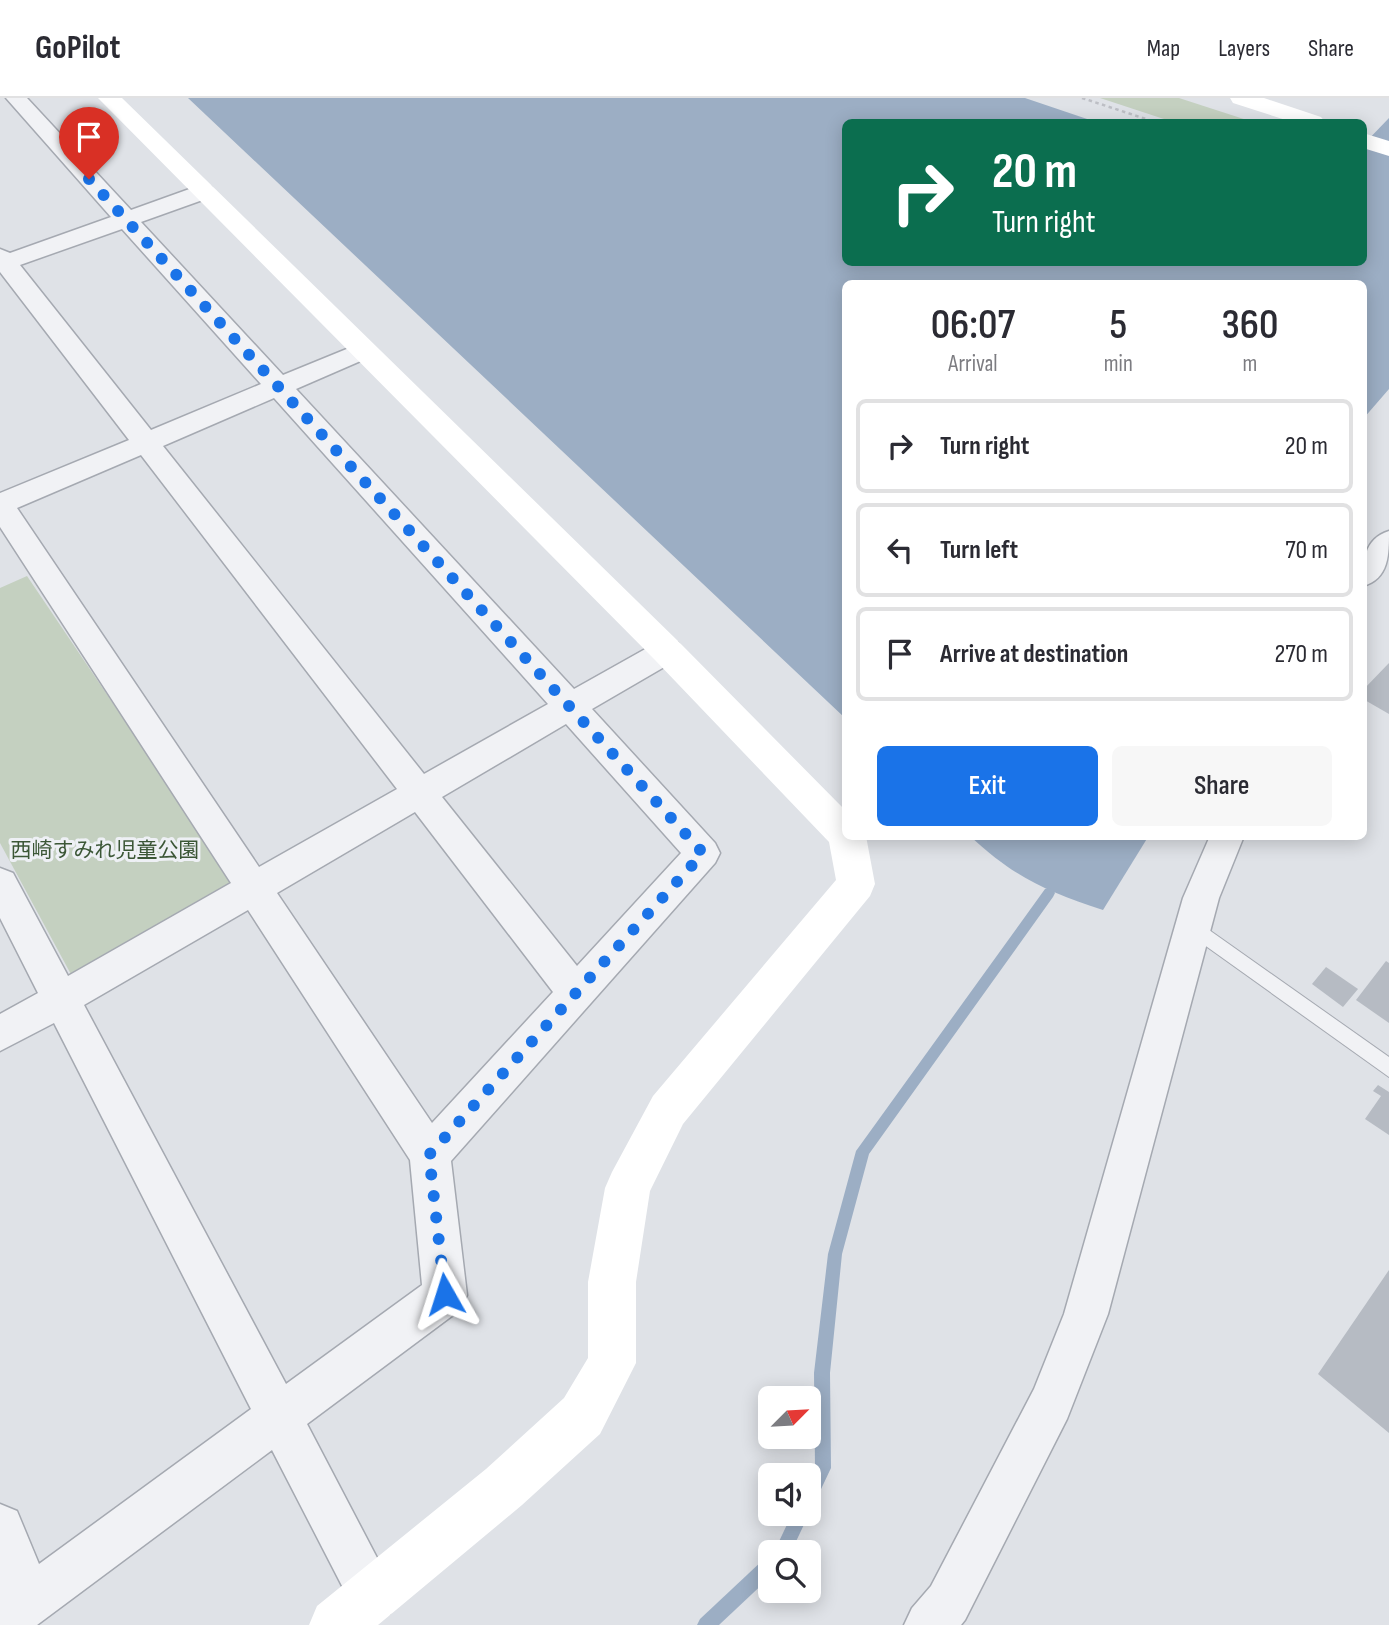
<!DOCTYPE html>
<meta charset="utf-8">
<style>
body{margin:0;font-family:"Sofia Sans Condensed","Noto Sans JP",sans-serif;background:#f7f7f7;color:#2b2b33;height:100vh;display:flex;flex-direction:column;font-size:26px;white-space:nowrap}
*{box-sizing:border-box;margin:0}
p{font-size:23px;color:#7c7c81}
.icon{flex:none;width:38px;height:38px;fill:none;stroke:currentColor;stroke-width:2;stroke-linecap:round;stroke-linejoin:round}
.map{position:relative;flex:1;overflow:hidden}
.panel{position:absolute;left:842px;top:182px;width:525px;height:560px;display:flex;flex-direction:column;background:#fff;border-radius:10px;box-shadow:0 4px 18px #0003}
.panel>*{flex:none}
.guide{position:absolute;left:842px;top:21px;width:525px;height:147px;border-radius:10px;box-shadow:0 4px 18px #0003;background:#0b6e4f;color:#fff;overflow:hidden}
.needle{width:46px;rotate:66deg}
.buttons{position:absolute;left:758px;top:1288px;display:grid;gap:14px}
.buttons a{display:grid;place-items:center;width:63px;height:63px;border-radius:10px;background:#fff;box-shadow:0 4px 18px #0003;font-size:35px}
.pin{position:absolute;display:grid;place-items:center;width:60px;height:60px;color:#fff;margin:-72px -30px;border-radius:50% 50% 50% 0;rotate:-45deg;box-shadow:0 0 7px #0007}
.pin .icon{rotate:45deg}
.me{position:absolute;width:77px;margin:-38px;rotate:354deg;stroke-linejoin:round;filter:drop-shadow(0 0 5px #0008)}
.turn{display:flex;align-items:center;gap:24px;height:147px;padding:0 35px;font-size:32px}
.turn .icon{width:91px;height:91px;stroke-width:2.5}
.turn b{display:block;font-size:49px;line-height:60px}
.eta{display:flex;justify-content:space-evenly;align-items:center;height:119px;text-align:center}
.eta b{font-size:42px;font-weight:600;line-height:49px}
.primary-button{display:flex;gap:14px;margin-top:auto;padding:14px 35px}
.primary-button a{flex:1;height:80px;border-radius:10px;background:#1a73e8;color:#fff;font-size:28px;font-weight:600;line-height:80px;text-align:center}
.primary-button a+a{background:#f7f7f7;color:#2b2b33}
ul{padding:0;list-style:none}
li{display:flex;align-items:center;gap:21px;height:94px;margin:0 14px 10px;padding:0 21px;border:4px solid #e1e1e2;border-radius:10px}
li div{flex:1}
li b{display:block;font-size:26px}
li em{font-style:normal}
header{display:flex;align-items:center;gap:42px;box-sizing:border-box;height:98px;padding:0 35px;background:#fff;border-bottom:2px solid #e1e1e2}
header strong{font-size:33px}
nav{display:flex;gap:38px;margin-inline-start:auto;font-size:24px}
.map>svg:first-child{display:block}
.green{fill:#c4d0c0}
.water{fill:#9caec4}
.lines{fill:none;stroke-linecap:round;stroke-linejoin:round}
.stream{fill:#9caec4;fill-rule:evenodd}
.building{fill:#b6bbc3}
.lane-casing{stroke:#a5a9b1;stroke-width:2}
.street-casing{stroke:#a5a9b1;stroke-width:3}
.path{stroke:#bdbfc5;stroke-width:2.5;stroke-dasharray:3.5 3.5;stroke-linecap:butt}
.lane{fill:#f1f2f5;fill-rule:evenodd}
.street{fill:#f1f2f5;fill-rule:evenodd}
.secondary{fill:#fff;fill-rule:evenodd}
.route{stroke:#1a73e8;stroke-width:12;stroke-dasharray:0 21.6}
.labels{text-anchor:middle;dominant-baseline:central;stroke-width:6;stroke-linejoin:round;paint-order:stroke}
.park-label{font-size:21px;fill:#3c5737;stroke:#eef0f5}
</style>
<header>
<strong>GoPilot</strong>
<nav><a>Map</a><a>Layers</a><a>Share</a></nav>
</header>
<div class="map">
<svg width="1389" height="1527" viewBox="0 0 1389 1527">
<rect width="100%" height="100%" fill="#dfe2e7"/>
<g class="green">
<path d="M1100,0h79l74,24h-80z"/>
<path d="M27,478l206,305 -160,97 -73,-135v-255z"/>
</g>
<g class="water">
<path d="M188,0h837l71,24h-251v140h518v-117l26,-27v271l-26,30v-135h-518v434z"/>
<path d="M971,739h177l-45,73c-56,-18 -89,-33 -132,-73z"/>
</g>
<g class="lines">
<g class="stream">
<path d="M1049,790l4,1 2,4 -2,4 -184,257 -27,100 -12,119 1,95 -17,36 -6,2v-26l7,-13 -1,-94 14,-119 28,-103 189,-262z"/>
<path d="M808,1414l1,2 -18,38h-17l18,-38h16z"/>
<path d="M770,1459v20l-51,48h-22l3,-6 64,-60z"/>
</g>
</g>
<g class="building">
<path d="M1389,565v51l-26,-15v-9z"/>
<path d="M1386,863l3,2v60l-33,-23z"/>
<path d="M1326,869l32,22 -15,18 -31,-23z"/>
<path d="M1378,987l11,7v43l-24,-16 16,-23 -8,-5z"/>
<path d="M1389,1172v163l-71,-59z"/>
</g>
<g class="lines">
<defs>
<path id="lane" d="M1195,822l194,137v20l-200,-143 -3,-6 3,-6z"/>
<g id="street">
<path d="M6,0h21l104,112 64,-23h16l3,5 -3,5 -70,25 142,153 71,-29h18l4,5 -4,5 -76,33 278,300 82,-46 11,-3 11,3 5,8 -5,8 -86,50 123,134 5,10 -5,10 -264,298 16,134 -7,15 -153,114 90,172 -7,17 -17,7 -17,-7 -84,-163 -235,175h-37v-121l17,7 22,53 212,-155 -197,-386 -54,28v-37l38,-21 -38,-75v-50l13,5 55,103 163,-93 -231,-356v-34l129,-53 -129,-168v-23l10,4 101,-36zM122,131l139,155 -110,46 -131,-165zM274,300l274,306 -124,70 -261,-328zM141,357l256,334 -138,78 -242,-359zM566,626l115,129 -104,113 -135,-169zM415,714l138,180 -121,131 -155,-230zM248,812l162,250 12,125 -136,99 -202,-379z"/>
<path d="M1389,433c0,23 0,48 -26,55 0,-23 0,-47 26,-55z"/>
<path d="M1210,738h34l-25,62 -111,416 -41,105 -102,201 -4,5h-57l8,-17 19,-22 103,-197 30,-75 119,-416z"/>
</g>
</defs>
<use href="#lane" class="lane-casing"/>
<use href="#street" class="street-casing"/>
<path class="path" d="M1082,0l73,24"/>
<use href="#lane" class="lane"/>
<use href="#street" class="street"/>
<g class="secondary">
<path d="M98,0h24l557,544 166,168v26h21l9,48 -5,12 -187,228 -33,67 -14,91v81l-36,71 -78,71 -144,120h-69l8,-19 169,-137 78,-71 24,-40v-76l17,-94 7,-16 41,-76 183,-216 -7,-38 -174,-182z"/>
<path d="M1230,0h34l57,19 4,5h-33l-59,-19z"/>
<path d="M1363,35l26,8v15l-26,-8z"/>
</g>
</g>
<g class="lines">
<path class="route" d="M89,81l614,674 -274,302 16,139"/>
</g>
<g class="labels">
<g class="park-label">
<text x="105" y="752">西崎すみれ児童公園</text>
</g>
</g>
</svg>
<div class="buttons">
<a><svg class="needle" viewBox="-14 -14 28 28"><path d="M0-13l5 13h-10z" fill="#e53935"/><path d="M0 13l5-13h-10z" fill="#7c7c81"/></svg></a>
<a><svg class="icon" aria-label="sound" viewBox="0 0 24 24"><path d="M4 9h4l5-4v14l-5-4H4zM17 9q2 3 0 6"/></svg></a>
<a><svg class="icon" aria-label="search" viewBox="0 0 24 24"><circle cx="10" cy="10" r="6"/><path d="M15 15l6 6"/></svg></a>
</div>
<div class="pin" style="left:89px;top:81px;background:#d93025"><svg class="icon" aria-label="arrive" viewBox="0 0 24 24"><path d="M6 21V4h12l-3 4 3 4H6"/></svg></div>
<svg class="me" style="left:445px;top:1196px" viewBox="-20 -20 40 40"><path d="M0-17L14 15 0 8-14 15z" fill="#1a73e8" stroke="#fff" stroke-width="4"/></svg>
<div class="guide">
<div class="turn"><svg class="icon" aria-label="right" viewBox="0 0 24 24"><path d="M7 20v-9h11M14 6l5 5-5 5"/></svg><div><b>20 m</b>Turn right</div></div>
</div>
<section class="panel">
<div class="eta">
<div><b>06:07</b><p>Arrival</p></div>
<div><b>5</b><p>min</p></div>
<div><b>360</b><p>m</p></div>
</div>
<ul>
<li><svg class="icon" aria-label="right" viewBox="0 0 24 24"><path d="M7 20v-9h11M14 6l5 5-5 5"/></svg><div><b>Turn right</b></div><em>20 m</em></li>
<li><svg class="icon" aria-label="left" viewBox="0 0 24 24"><path d="M17 20v-9H6M10 6l-5 5 5 5"/></svg><div><b>Turn left</b></div><em>70 m</em></li>
<li><svg class="icon" aria-label="arrive" viewBox="0 0 24 24"><path d="M6 21V4h12l-3 4 3 4H6"/></svg><div><b>Arrive at destination</b></div><em>270 m</em></li>
</ul>
<div class="primary-button"><a>Exit</a><a>Share</a></div>
</section>
</div>
